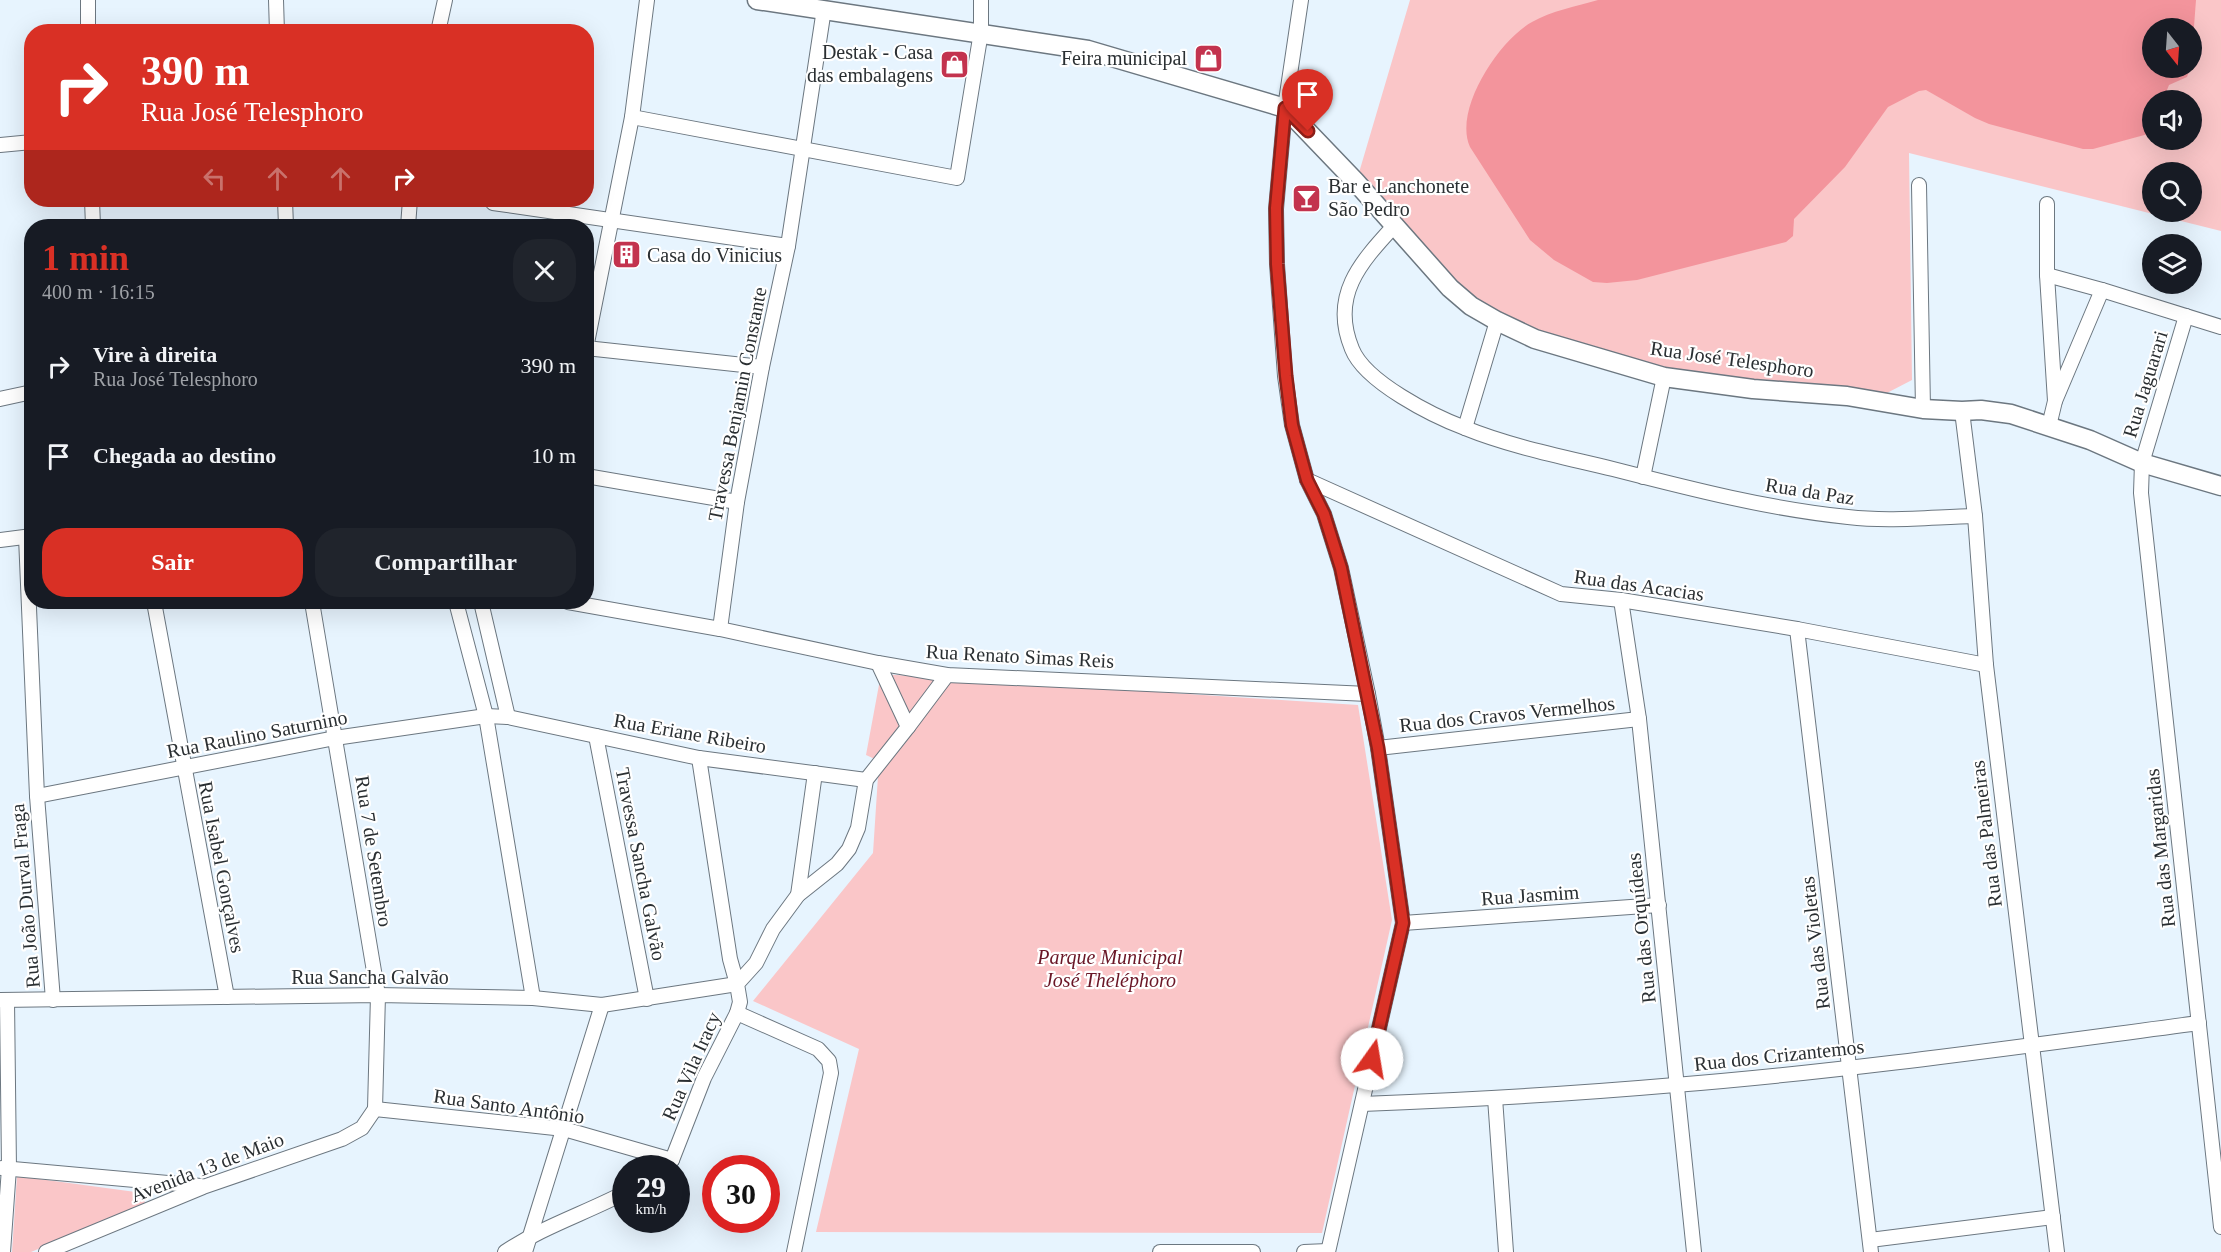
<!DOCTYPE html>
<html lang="pt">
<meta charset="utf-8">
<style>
body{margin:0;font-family:"Times New Roman",serif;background:#20242c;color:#f1f3f6;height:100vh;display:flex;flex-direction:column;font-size:22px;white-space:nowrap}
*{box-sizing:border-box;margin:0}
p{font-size:20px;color:#9ea1a6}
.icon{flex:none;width:33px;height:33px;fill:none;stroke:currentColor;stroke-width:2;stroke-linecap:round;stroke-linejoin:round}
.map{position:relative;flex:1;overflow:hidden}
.panel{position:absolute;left:24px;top:219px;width:570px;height:390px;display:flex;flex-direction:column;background:#171b24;border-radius:24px;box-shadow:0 6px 24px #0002}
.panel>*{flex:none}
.hud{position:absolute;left:24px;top:24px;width:570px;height:183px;border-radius:24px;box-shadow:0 6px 24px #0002;background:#d93025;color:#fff;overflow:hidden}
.needle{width:39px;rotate:163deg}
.controls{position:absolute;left:2142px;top:18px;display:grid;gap:12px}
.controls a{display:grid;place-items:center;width:60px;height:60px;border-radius:50%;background:#171b24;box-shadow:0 6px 24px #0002;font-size:30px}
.speed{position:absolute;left:612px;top:1155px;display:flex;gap:12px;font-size:30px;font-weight:700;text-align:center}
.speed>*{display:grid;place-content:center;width:78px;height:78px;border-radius:50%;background:#171b24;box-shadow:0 6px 24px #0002;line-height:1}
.speed small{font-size:15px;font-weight:400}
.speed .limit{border:9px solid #d22;background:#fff;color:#111}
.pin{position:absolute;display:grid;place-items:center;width:51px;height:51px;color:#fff;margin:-62px -26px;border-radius:50% 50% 50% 0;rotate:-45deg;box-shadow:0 0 6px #0007}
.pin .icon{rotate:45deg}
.me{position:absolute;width:66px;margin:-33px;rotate:13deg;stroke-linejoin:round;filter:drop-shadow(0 0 4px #0008)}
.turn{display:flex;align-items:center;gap:21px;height:126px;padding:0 18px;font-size:27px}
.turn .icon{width:78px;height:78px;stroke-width:2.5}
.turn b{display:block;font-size:42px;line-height:51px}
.lanes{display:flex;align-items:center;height:57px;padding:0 18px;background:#0003;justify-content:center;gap:30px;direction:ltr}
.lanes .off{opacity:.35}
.round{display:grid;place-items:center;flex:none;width:63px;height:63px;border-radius:24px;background:#20242c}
.head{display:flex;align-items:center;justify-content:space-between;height:102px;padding:0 18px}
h1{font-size:36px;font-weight:700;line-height:45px;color:#d93025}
.action{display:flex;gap:12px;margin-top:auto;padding:12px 18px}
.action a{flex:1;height:69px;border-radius:24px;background:#d93025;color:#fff;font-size:24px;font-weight:700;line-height:69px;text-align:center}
.action a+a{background:#20242c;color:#f1f3f6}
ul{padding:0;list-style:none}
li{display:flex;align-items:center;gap:18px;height:90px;padding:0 18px}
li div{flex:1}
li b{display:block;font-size:22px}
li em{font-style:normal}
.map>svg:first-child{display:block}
.green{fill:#fac6c8;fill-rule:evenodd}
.water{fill:#f3949c}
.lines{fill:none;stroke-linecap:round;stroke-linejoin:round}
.street-casing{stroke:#6c7780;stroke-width:16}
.secondary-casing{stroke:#6c7780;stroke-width:21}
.street{stroke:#fff;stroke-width:14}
.secondary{stroke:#fff;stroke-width:18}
.route-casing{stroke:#8d1f18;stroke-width:15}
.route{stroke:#d93025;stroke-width:10}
.labels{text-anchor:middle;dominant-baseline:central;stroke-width:4.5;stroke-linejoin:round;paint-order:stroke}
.poi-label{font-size:20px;fill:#2a2f32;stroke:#fff;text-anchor:end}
.street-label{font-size:20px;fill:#2a2f32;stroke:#fff}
.park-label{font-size:20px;font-style:italic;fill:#6a1626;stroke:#fff}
</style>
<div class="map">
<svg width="2221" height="1252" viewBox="0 0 2221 1252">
<rect width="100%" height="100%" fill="#e7f4fe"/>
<g class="green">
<path d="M1410,0h811v231l-312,-78 3,227 -27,14 -212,-23 -141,-38 -76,-45 -98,-112zM2152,28h40v40h-40zM2152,100h40v40h-40zM2152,172h40v40h-40z"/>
<path d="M881,674l477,31 34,215 -70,313 -506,-1 43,-183 -106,-48 120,-148 6,-92 -13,-6z"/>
<path d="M17,1176l126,17 2,11 -114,48h-19z"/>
</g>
<path class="water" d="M1598,0h598l-4,53v-25h-40v40h38l-3,9 -18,8 -6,15h-11v27l-4,7 -55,15h-10l-94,-25 -14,-6 -49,-28 -7,1 -31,16 -43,60 -51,52 -1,17 -7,6 -149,38 -30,3 -14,-1 -39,-22 -24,-20 -60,-93c-17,-37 29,-107 62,-125 19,-11 45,-16 66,-22z"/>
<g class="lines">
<defs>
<g id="street">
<path d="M88,0v32"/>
<path d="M276,0l1,32"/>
<path d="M1301,0l-16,108 -9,101 1,55 8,112 7,49 15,55 17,34 17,54 27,126 10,54 25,175 -75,329"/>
<path d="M438,32l7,-32"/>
<path d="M632,117l325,61 24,-146v-32"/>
<path d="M0,145l32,-3"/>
<path d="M1919,185l4,224"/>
<path d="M92,200l1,26"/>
<path d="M285,200l1,26"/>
<path d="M493,203l295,43"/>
<path d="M2047,204v71l8,126"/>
<path d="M408,226l2,-26"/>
<path d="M1394,226c-34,37 -64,70 -42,123 13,33 81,67 113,79 47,19 99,29 148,41 78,20 156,40 235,48 42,5 85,0 127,-1"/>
<path d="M2047,275l55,15 119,37"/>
<path d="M2186,316l-44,147 -1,30 80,734"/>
<path d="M586,348l46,-231 15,-117"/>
<path d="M586,348l176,19"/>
<path d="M0,399l32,-7"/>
<path d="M1962,411l13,105 11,149 71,587"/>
<path d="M2049,426l6,-25 47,-111"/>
<path d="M1465,428l32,-107"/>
<path d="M586,476l151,26"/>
<path d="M1643,477l21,-100"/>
<path d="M1307,480l254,114 60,6 176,29 189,36"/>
<path d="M26,537l11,259 16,204"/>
<path d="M0,540l32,-4"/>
<path d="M1621,600l18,119 55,533"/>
<path d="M154,602l73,395"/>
<path d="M312,602l66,393 -3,114"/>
<path d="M456,602l30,114 47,282"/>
<path d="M481,602l27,115"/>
<path d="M568,602l152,27 158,34 69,12 421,19"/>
<path d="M720,629l17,-127 25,-135 26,-121 36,-237"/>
<path d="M1797,629l74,623"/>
<path d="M908,727l39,-52"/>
<path d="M596,736l51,263"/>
<path d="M1378,748l261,-29"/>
<path d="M37,796l298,-58 151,-22 22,1 191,41 167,22"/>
<path d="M798,895l17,-122"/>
<path d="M1403,923l256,-18"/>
<path d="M0,1000l378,-5 155,3 69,7 135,-21 -7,-25 -31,-201"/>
<path d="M737,1013l81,36 11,12 2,12 -37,179"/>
<path d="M1495,1098l11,154"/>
<path d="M1362,1104c105,-4 209,-10 313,-19 175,-14 349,-39 524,-62"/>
<path d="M375,1109l189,20 108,31"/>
<path d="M2,1168l199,18"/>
<path d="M663,1168l9,-8 32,-82 33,-65 3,-11 -3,-18 19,-21 17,-34 25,-34 39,-31 12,-15 9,-21 8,-48 42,-53 -30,-64"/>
<path d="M1870,1240l183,-23"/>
<path d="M3,1252l6,-84 -2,-168"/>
<path d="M46,1252l157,-65 139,-48 20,-11 13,-19"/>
<path d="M505,1252c37,-25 81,-39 121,-60"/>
<path d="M525,1252l77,-247"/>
<path d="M1160,1252h93"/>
<path d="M1304,1252l24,-1"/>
</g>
<path id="secondary" d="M757,0l331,50 197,58 70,73 95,107 21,18 26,15 38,18 129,38 89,12 94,7 76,13 39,2 19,-1 30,4 79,26 52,23 79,23"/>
</defs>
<use href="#street" class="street-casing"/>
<use href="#secondary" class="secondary-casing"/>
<use href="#street" class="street"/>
<use href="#secondary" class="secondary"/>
</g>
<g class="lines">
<defs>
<path id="route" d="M1308,131l-23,-23 -9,100 1,56 9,112 6,49 15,55 17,34 17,54 37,180 25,175 -31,136"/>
</defs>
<use href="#route" class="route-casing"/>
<use href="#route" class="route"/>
</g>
<defs>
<symbol id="shop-square" viewBox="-11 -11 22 22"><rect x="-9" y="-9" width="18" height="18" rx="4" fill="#c3334e" stroke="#fff"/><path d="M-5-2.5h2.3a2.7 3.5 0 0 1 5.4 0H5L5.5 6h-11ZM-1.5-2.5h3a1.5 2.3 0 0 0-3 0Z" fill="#fff"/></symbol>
<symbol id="bar-square" viewBox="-11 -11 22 22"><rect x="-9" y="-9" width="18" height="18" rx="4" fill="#c3334e" stroke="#fff"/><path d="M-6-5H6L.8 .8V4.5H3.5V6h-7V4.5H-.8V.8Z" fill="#fff"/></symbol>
<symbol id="building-square" viewBox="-11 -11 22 22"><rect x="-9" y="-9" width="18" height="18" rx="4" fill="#c3334e" stroke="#fff"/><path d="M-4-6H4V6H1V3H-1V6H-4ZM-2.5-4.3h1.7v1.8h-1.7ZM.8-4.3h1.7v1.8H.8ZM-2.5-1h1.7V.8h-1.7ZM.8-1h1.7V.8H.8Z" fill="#fff"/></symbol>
</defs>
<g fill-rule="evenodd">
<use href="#shop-square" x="1192" y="42" width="33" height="33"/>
<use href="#shop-square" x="938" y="48" width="33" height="33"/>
<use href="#bar-square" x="1290" y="182" width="33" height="33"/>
<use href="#building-square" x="610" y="238" width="33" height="33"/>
</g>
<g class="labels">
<g class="poi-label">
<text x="933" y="52">Destak - Casa<tspan x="933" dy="23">das embalagens</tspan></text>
<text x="1187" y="58">Feira municipal</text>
<text x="1328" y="186" text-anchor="start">Bar e Lanchonete<tspan x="1328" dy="23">São Pedro</tspan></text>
<text x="647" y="255" text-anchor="start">Casa do Vinicius</text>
</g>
<g class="street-label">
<text transform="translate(1732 359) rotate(8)">Rua José Telesphoro</text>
<text transform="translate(2145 384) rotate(-73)">Rua Jaguarari</text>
<text transform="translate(737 404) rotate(-79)">Travessa Benjamin Constante</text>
<text transform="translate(1810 491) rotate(9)">Rua da Paz</text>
<text transform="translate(1639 585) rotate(8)">Rua das Acacias</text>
<text transform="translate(1020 656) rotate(3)">Rua Renato Simas Reis</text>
<text transform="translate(1507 714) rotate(-6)">Rua dos Cravos Vermelhos</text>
<text transform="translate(690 733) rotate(10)">Rua Eriane Ribeiro</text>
<text transform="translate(257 734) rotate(-11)">Rua Raulino Saturnino</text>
<text transform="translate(1986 834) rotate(-97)">Rua das Palmeiras</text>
<text transform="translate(2160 848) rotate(-96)">Rua das Margaridas</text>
<text transform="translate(374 851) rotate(81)">Rua 7 de Setembro</text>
<text transform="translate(641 864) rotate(79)">Travessa Sancha Galvão</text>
<text transform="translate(222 867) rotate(79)">Rua Isabel Gonçalves</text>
<text transform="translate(1530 895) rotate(-4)">Rua Jasmim</text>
<text transform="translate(25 896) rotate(-95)">Rua João Durval Fraga</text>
<text transform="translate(1641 928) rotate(-96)">Rua das Orquídeas</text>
<text transform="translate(1815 943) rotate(-97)">Rua das Violetas</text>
<text x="370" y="977">Rua Sancha Galvão</text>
<text transform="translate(1779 1055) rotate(-6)">Rua dos Crizantemos</text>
<text transform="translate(691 1066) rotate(-66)">Rua Vila Iracy</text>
<text transform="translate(509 1106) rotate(8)">Rua Santo Antônio</text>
<text transform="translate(207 1167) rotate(-21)">Avenida 13 de Maio</text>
</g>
<g class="park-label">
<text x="1110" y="957">Parque Municipal<tspan x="1110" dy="23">José Theléphoro</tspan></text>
</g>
</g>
</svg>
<div class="controls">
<a><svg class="needle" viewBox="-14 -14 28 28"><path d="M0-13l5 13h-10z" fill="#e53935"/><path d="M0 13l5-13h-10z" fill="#9ea1a6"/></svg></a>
<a><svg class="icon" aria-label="sound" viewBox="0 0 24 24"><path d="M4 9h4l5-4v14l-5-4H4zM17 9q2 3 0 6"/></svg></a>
<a><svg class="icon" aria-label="search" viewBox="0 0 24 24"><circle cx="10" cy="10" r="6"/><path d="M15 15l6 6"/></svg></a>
<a><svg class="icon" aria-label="layers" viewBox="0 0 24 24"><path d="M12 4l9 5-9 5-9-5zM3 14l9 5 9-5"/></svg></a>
</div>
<div class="speed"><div>29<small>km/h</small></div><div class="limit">30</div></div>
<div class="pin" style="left:1308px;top:131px;background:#d93025"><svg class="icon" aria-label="arrive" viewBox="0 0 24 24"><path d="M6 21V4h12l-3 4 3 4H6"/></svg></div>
<svg class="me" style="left:1372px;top:1059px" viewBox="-20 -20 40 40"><circle r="19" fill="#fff"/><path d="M0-13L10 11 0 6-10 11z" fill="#d93025"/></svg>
<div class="hud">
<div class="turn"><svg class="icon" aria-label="right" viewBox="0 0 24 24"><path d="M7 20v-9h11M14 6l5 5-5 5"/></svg><div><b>390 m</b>Rua José Telesphoro</div></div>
<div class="lanes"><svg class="icon off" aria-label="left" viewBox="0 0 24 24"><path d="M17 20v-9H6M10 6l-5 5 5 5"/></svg><svg class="icon off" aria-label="ahead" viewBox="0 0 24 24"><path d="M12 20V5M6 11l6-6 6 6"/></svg><svg class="icon off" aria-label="ahead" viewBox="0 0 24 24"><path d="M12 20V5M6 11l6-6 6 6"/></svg><svg class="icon" aria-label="right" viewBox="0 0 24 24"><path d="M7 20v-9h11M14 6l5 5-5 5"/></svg></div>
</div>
<section class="panel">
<div class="head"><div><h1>1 min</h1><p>400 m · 16:15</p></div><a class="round"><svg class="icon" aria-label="close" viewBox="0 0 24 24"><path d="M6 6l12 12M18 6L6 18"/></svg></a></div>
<ul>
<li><svg class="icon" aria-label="right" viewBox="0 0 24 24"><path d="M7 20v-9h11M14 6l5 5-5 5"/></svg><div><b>Vire à direita</b><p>Rua José Telesphoro</p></div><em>390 m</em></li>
<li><svg class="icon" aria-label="arrive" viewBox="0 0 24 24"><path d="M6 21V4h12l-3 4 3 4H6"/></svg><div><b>Chegada ao destino</b></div><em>10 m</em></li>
</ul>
<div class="action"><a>Sair</a><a>Compartilhar</a></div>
</section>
</div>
